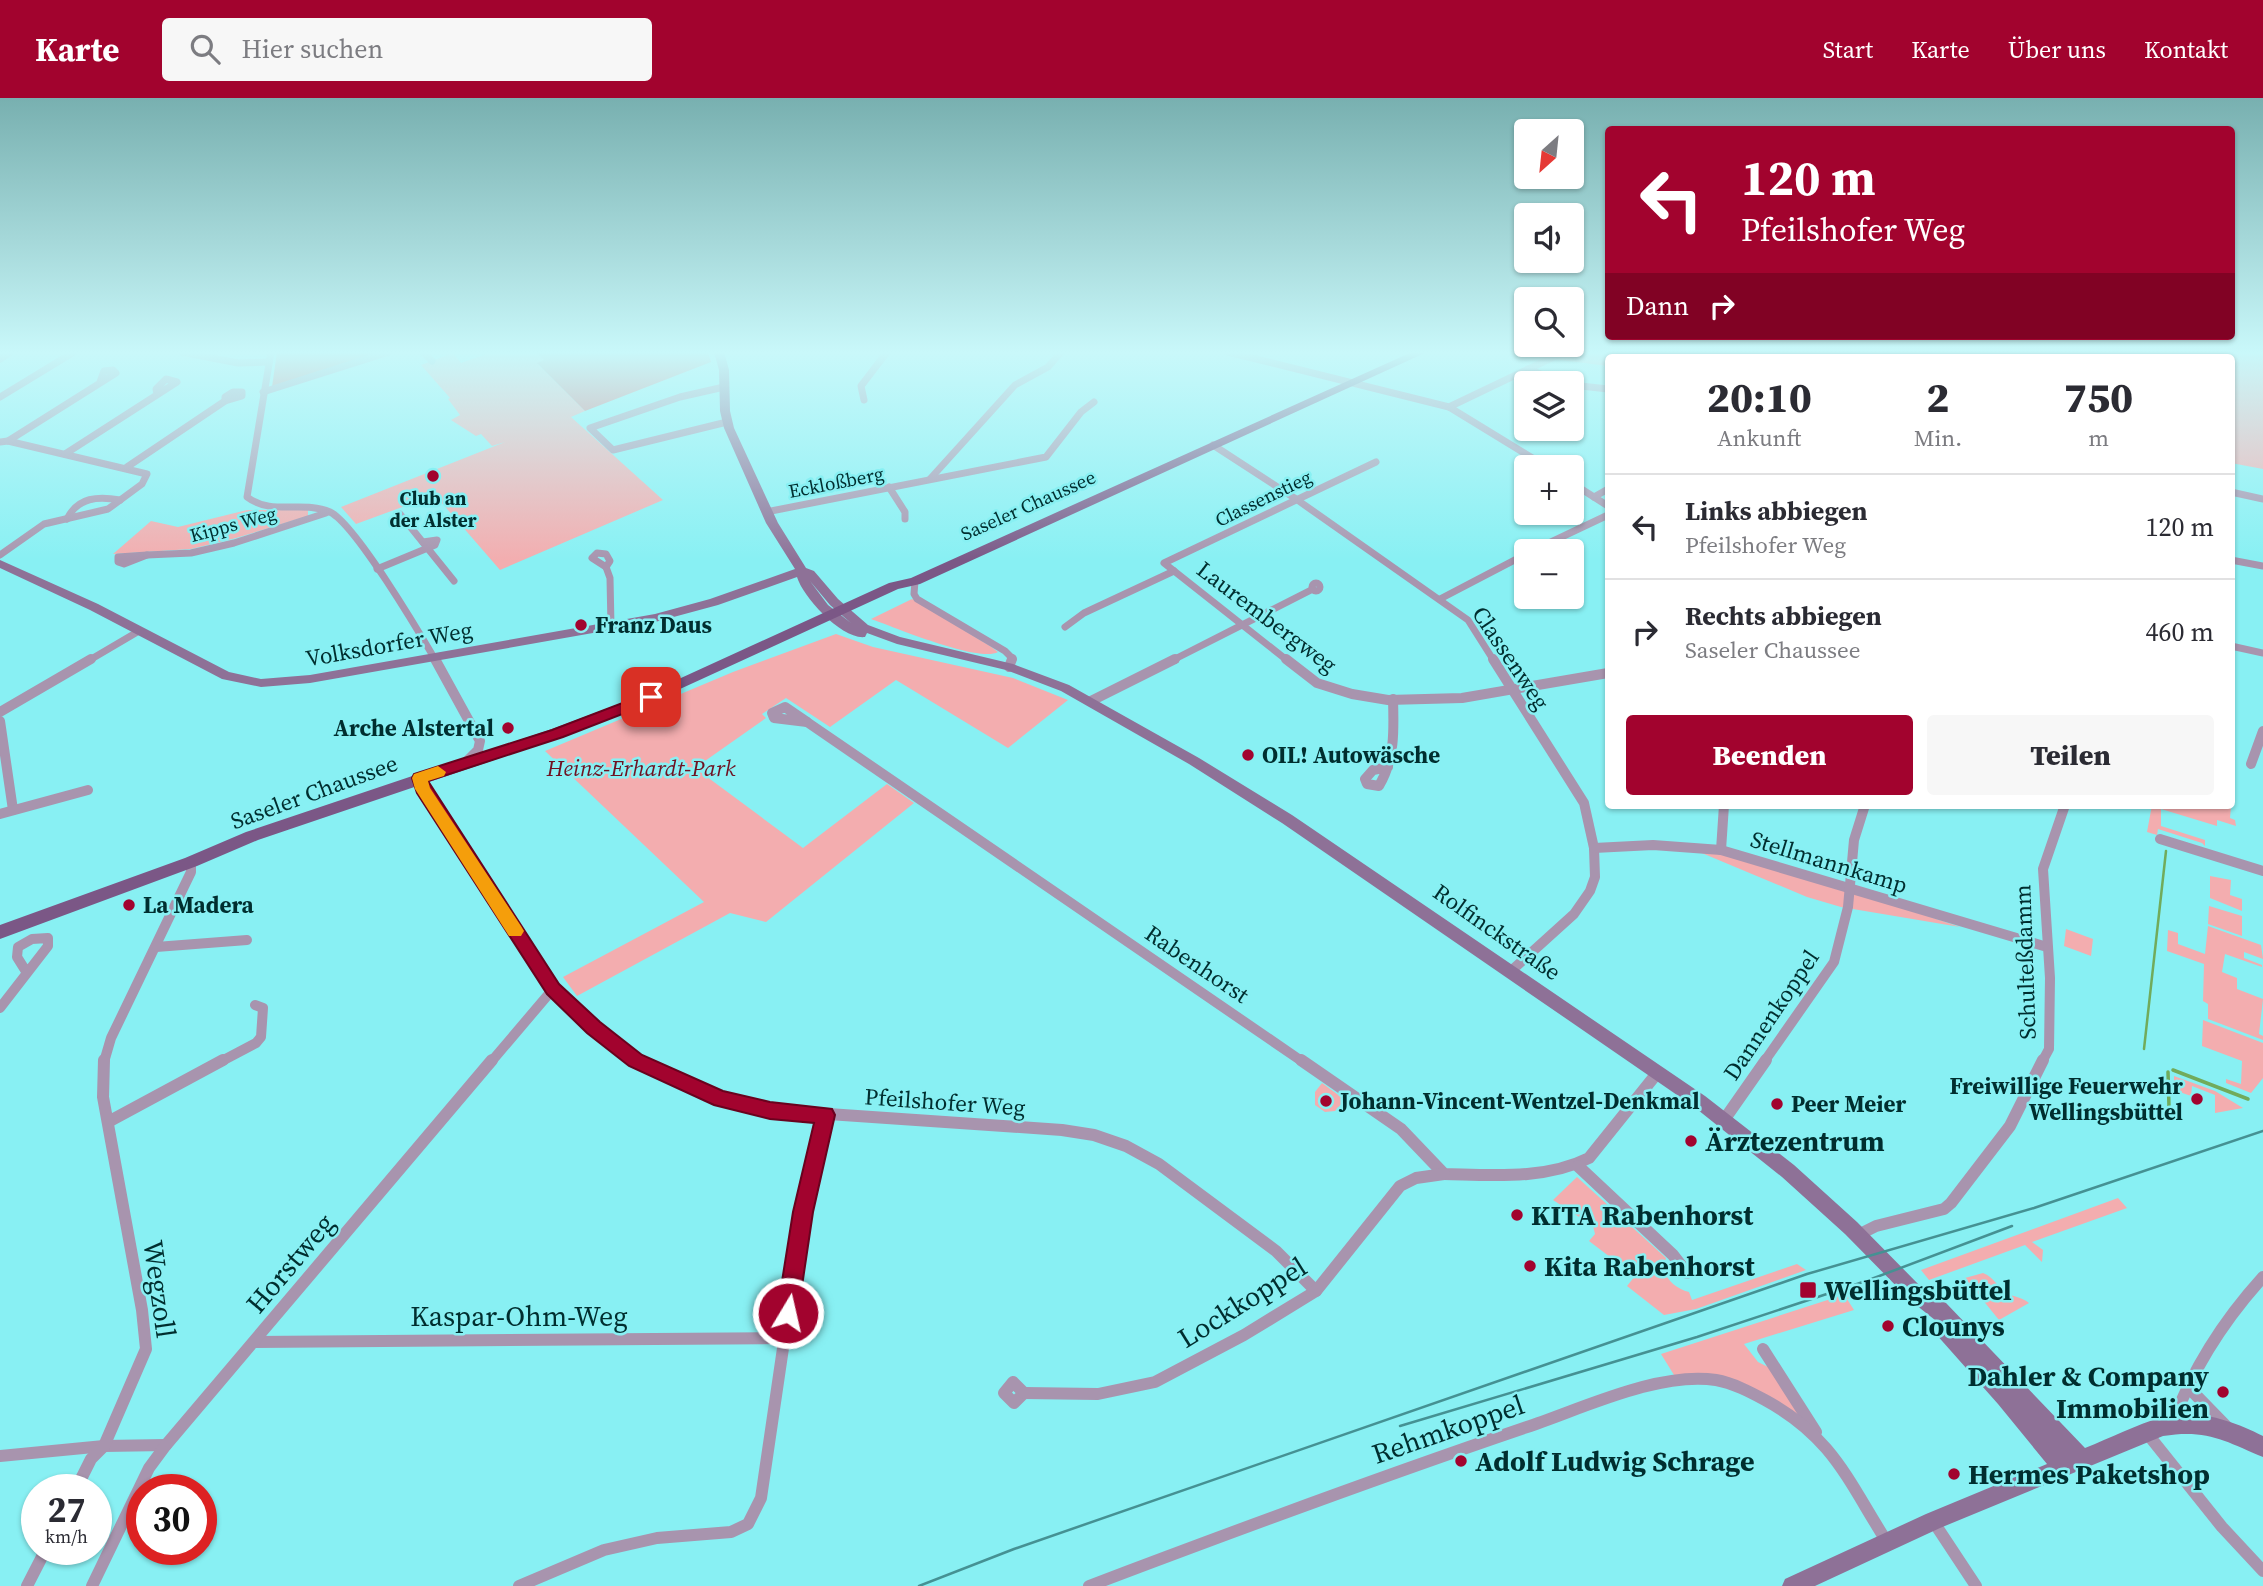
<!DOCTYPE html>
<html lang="de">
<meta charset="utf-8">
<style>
body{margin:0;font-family:"Source Serif 4",serif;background:#f7f7f7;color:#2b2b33;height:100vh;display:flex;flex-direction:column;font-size:26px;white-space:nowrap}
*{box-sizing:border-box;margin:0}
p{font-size:23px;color:#7c7c81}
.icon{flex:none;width:38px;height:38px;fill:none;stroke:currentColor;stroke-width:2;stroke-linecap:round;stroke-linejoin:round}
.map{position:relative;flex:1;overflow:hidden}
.panel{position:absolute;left:1605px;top:256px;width:630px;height:455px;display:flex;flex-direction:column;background:#fff;border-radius:7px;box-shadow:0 2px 5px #0004}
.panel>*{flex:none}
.banner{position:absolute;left:1605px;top:28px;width:630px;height:214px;border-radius:7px;box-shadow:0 2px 5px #0004;background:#a2032e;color:#fff;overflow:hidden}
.needle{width:46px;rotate:207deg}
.fabs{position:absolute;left:1514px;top:21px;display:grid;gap:14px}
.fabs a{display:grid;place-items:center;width:70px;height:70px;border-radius:7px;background:#fff;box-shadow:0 2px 5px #0004;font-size:35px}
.speed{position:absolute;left:21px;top:1376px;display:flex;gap:14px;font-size:35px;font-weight:700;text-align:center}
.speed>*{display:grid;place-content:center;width:91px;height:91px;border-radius:50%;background:#fff;box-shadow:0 2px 5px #0004;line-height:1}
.speed small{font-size:18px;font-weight:400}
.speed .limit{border:10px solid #d22;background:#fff;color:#111}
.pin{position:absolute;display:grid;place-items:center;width:60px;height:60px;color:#fff;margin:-30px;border-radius:14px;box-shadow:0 4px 10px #0006}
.me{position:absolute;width:77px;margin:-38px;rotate:9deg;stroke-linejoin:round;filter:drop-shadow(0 0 5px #0008)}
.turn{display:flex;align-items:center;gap:24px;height:147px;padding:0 21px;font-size:32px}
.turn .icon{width:91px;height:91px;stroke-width:2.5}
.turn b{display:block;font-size:49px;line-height:60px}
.then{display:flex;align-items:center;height:66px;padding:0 21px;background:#0003;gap:14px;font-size:26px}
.eta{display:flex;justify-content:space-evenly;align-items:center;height:119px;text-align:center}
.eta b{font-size:42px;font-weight:800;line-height:49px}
.primary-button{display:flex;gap:14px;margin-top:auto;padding:14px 21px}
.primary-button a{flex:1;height:80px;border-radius:7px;background:#a2032e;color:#fff;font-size:28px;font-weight:800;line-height:80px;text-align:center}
.primary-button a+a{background:#f7f7f7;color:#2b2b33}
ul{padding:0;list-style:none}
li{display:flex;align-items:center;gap:21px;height:105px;padding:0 21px;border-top:2px solid #e1e1e2}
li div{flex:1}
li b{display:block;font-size:26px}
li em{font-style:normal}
header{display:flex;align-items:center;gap:42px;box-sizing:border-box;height:98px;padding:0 35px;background:#a2032e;color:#fff}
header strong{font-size:33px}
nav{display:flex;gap:38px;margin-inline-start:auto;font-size:24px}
.search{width:490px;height:63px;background:#f7f7f7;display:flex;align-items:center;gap:18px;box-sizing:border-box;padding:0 24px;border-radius:7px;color:#7c7c81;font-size:26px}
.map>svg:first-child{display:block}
.green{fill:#f3adaf}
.forest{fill:#db767b}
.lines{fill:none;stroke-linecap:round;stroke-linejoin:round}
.stream-far1{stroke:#71ab5b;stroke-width:2.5}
.stream{stroke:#71ab5b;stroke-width:3.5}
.street-far2{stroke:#a894ae;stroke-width:7}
.street-far1{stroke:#a894ae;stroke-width:10}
.street{stroke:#a894ae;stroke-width:12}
.secondary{fill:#8e7197;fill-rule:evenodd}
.primary{fill:#7b5786;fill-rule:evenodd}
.tram{stroke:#459193;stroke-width:2.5}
.route{fill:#a2032e;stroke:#69021e;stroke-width:2}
.slow{fill:#f59e0b}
.poi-dot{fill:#a2032e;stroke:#88f0f3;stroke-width:2.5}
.labels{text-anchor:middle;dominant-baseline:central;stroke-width:5;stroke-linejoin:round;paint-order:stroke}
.far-street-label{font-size:19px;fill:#002e2f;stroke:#88f0f3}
.far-poi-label{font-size:19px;font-weight:bold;fill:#002e2f;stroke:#88f0f3}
.street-label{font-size:23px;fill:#002e2f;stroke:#88f0f3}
.poi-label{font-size:23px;font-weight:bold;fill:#002e2f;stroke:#88f0f3;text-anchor:start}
.park-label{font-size:23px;font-style:italic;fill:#6f1222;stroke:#88f0f3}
.near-poi-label{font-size:28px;font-weight:bold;fill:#002e2f;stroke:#88f0f3;text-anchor:start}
.near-street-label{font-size:28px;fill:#002e2f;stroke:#88f0f3}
</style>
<header>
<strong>Karte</strong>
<div class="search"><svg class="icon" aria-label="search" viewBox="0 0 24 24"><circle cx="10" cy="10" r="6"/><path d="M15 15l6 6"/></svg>Hier suchen</div>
<nav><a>Start</a><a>Karte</a><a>Über uns</a><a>Kontakt</a></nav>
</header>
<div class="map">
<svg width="2263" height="1488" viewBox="0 0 2263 1488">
<rect width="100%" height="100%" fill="#88f0f3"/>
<g class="green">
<path d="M492,254h43l9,8 -6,4 47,47 -14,6 92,83 -163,70 -65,-75 -79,29 -15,-17 164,-65 -13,4 -11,-12 -5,2 -25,-16 9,-5 -12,-16 2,-1 -29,-33 32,-12 8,10z"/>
<path d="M1499,254h84l46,5h-21v9z"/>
<path d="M1892,254h371v117l-32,-6v-106h-341z"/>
<path d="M247,412h61v6l-72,22 -45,11 -78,5 38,-33 27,6z"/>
<path d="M912,501l78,47 8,6c-19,11 -104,-25 -127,-33z"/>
<path d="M836,536l37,13 140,31 55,22 -60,48 -112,-68 -66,47 -44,-29 -24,16 4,4 -71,50 108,80 84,-64 27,19 -148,119 -36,-9 -153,83 -14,-19 141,-75 -159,-151 188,-79z"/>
<path d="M2152,707h71l8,2 -1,11 5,2 1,6 -19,-6v6l-56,-17v17l44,14v6l-3,-3 -44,-14 -1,6 -10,-3z"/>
<path d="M1697,753c85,11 181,49 263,76l-119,-20 -34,-10z"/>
<path d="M2210,778l21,4 -1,15 12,4v12l-32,-13z"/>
<path d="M2209,808l33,10v20l-34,-12z"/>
<path d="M2208,828l53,19 2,14 -19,-7v6l18,7v2l-37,-13 -3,18 15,6v11l26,10 -4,35 4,2v4l-55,-21v-15l-5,-3 1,-37 -37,-13 1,-21 10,3v11l27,10z"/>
<path d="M2066,831l27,10 -2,17 -27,-10z"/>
<path d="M2203,922l60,23v35l-12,15 -25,-10v-4l15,5 1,-23 -40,-15z"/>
<path d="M2174,978l41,15 28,17 -28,5v-18l-23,-9 -1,10 -17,-6z"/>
<path d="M1322,985l23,17 -10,11 -10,1 -10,-7v-13z"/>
<path d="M1577,1079l89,81c-6,17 7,30 23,34l3,8 105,-36 9,6 -110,39 -32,6 -37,-29 8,-10 -46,-35 6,-7 -2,-8 -40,-26z"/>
<path d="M2118,1100l9,10 -95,34 11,8 -1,12 -17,-17 -96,35 -8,-10z"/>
<path d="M1983,1175c11,4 14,14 24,20 6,4 15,4 22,10l-30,17 -34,-42z"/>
<path d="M1874,1187v7l-27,7 7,11 -110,34 14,18 14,7 31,49 -38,-22 -91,-21 -13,-21z"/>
</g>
<g class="forest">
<path d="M277,254h102l-107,35z"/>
<path d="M535,254h173l3,10 -126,49 -48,-48 7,-3z"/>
</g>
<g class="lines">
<path class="stream-far1" d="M2144,951l22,-198"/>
<g class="stream">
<path d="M2173,972l75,29"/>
<path d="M2168,974l1,35"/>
</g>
<g class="street-far2">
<path d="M182,254l56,11 31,-1"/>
<path d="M271,254l-24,145c25,19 56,3 83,15 25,12 89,120 106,149"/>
<path d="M423,254l9,9"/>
<path d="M1228,254l221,55 98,60"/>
<path d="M0,261l11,-7"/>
<path d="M1528,271l35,14"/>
<path d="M1572,287l36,4"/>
<path d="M724,289l-44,10 -90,31 23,22 114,-28"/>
<path d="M233,294h9v4l-17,5v-4z"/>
<path d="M263,294l126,-40"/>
<path d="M0,299l74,-45"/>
<path d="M864,302l-3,-14 26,-34"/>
<path d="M1449,309l115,-55"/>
<path d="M8,343l108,-68 -3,-3 -9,1 -4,11"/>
<path d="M0,344l8,-1 139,33 -5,10 -34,25 -64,15 -44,31"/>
<path d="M1213,347l83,54 172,121 26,41"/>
<path d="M65,356l112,-72 -11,-3 -10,10 1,5"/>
<path d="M127,369l98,-66"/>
<path d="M930,381l85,-94 33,-18 13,-15"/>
<path d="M1572,385l36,23"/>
<path d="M889,389l16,25v7"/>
<path d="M2231,394l32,7"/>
<path d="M1594,399l14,-8"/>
<path d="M766,414l280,-55 35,-45 13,-10"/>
<path d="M400,416l54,67"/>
<path d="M67,421c11,-22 31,-23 53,-19"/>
<path d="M1532,453l76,-36"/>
<path d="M597,455l9,1 4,7 -4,6 -14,-9z"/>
<path d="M147,457l-23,9 -6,-2v-5z"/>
<path d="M147,457l44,-2 43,-10 92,-30"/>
<path d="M2231,462l32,6"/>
<path d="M606,469l4,11 1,48"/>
<path d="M377,471l58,-24 2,-5 -14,2"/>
<path d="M915,483l-1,13 3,5 88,52 7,7 -1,3"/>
<circle cx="1316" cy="489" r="4"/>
<path d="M1440,501l86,-45"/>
<path d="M1065,529l19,-14 90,-42"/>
<path d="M2231,548l32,7"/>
<path d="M88,563l51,-30"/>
<path d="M1171,563l142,-72"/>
<path d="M1288,563l-124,-98 212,-101"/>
</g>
<g class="street-far1">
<path d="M435,561l45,82 -2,9 -14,14"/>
<path d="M1286,561l31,24 35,11 36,6 74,-2 146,-25"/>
<path d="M1493,561l91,144 10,45 1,29 -5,14 -16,23 -63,57"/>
<path d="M1009,569l3,-8"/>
<path d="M1091,603l84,-42"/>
<path d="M785,609l22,15 -33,-4 -2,-5z"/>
<path d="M0,614l91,-53"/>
<path d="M0,623l13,89"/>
<path d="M807,624l496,340"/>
<path d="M2251,666l12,-33"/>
<path d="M1388,669l-15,3 -8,9 2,5 12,2c16,-27 15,-56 14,-87"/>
<path d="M419,680l3,11 131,200 40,39 45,34"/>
<path d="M0,716l88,-24"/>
<path d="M2160,741l103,32"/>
<path d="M1594,750l59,-3 68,5 326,97"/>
<path d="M1721,752l3,-45"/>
<path d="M156,849l91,-7"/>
<path d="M0,910l48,-62v-8l-16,1 -14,8 -1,10 10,16"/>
<path d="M104,964l7,-24 80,-166v-10"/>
<path d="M220,964l36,-19 5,-6 2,-29 -8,-3"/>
<path d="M491,964l62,-73"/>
<path d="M1764,964l70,-100 14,-55 6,-67 11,-35"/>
<path d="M2042,964l7,-13 1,-71 -7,-109 22,-64"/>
</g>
<g class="street">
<path d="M634,962l86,39 50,11 292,20 32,5 32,11 33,18 117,87 40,40"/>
<path d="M1301,962l100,69 43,45c48,1 101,6 145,-16l69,-86"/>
<path d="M1724,1022l42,-60"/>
<path d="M108,1024l115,-62"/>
<path d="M1578,1068l95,89 14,18"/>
<path d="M1858,1137l18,-9 68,-17 7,-6 59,-77 33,-66"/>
<path d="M255,1244l529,-4"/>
<path d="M1763,1251l53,83"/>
<path d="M1013,1284l11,11 -10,10 -10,-10z"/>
<path d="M2187,1288l39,40"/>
<path d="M1024,1295l74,1 57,-12 89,-47 72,-44 84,-105 16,-8 28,-4"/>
<path d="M2172,1326c21,-56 51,-103 91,-147"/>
<path d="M2146,1334l76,95 41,44"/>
<path d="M0,1358l104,-10 62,-1"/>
<path d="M76,1391l15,-30 13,-13 42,-97 -4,-39 -39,-213 1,-37"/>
<path d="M1933,1423l43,65"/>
<path d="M27,1488l19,-37"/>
<path d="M92,1488l57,-118 17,-23 326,-385"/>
<path d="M519,1488l85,-36 53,-12 74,-6 17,-8 13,-26 42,-286 23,-97"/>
<path d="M1089,1488c145,-55 291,-109 438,-159 54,-18 132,-56 189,-47 17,3 34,12 49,20 68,37 83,81 122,142"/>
</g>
<path class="secondary" d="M714,254h10l5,18 1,41 4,17 44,95 28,45 8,3 24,28 30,26 32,12 113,27 56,21 130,73 93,57 413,281 89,69 63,57 66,67 23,14 139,145c25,-10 51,-23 77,-31 32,-10 72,4 101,19v21c-38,-16 -56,-28 -100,-21l-223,92 -125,58h-33l3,-7 141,-65 121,-50 -49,-60 -63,-71 -2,-7 2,-6 -24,-19 -66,-67 -63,-57 -89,-71 -411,-283 -93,-59 -128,-73 -55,-21 -109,-26 -30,-11 -2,4c-23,3 -62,-40 -68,-60l-79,28 -63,17 -345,61 -49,4 -39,-8 -132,-69 -90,-42v-8l98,44 131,68 32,7 49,-4 345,-61 55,-15 85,-30 -29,-46 -42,-95 -4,-17 -1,-41zM810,483l20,24 21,18 -23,-18z"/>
<path class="primary" d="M1412,254h15l-507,232 -22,5 -242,111 -94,37 -304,103 -61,26 -197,73v-14l185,-67 61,-26 306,-103 94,-35 243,-111 22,-5z"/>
<g class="tram">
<path d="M1400,1328l297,-89 169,-56 146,-55"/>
<path d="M919,1488l95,-37 793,-275 227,-66 229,-77"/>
</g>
</g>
<linearGradient id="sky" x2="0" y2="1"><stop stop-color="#78b0b0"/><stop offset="0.55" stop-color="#c9f8fa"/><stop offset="1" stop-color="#c9f8fa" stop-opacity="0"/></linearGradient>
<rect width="2263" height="463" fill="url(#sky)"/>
<path class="route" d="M651,594l8,5 -3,4 -93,36 -135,44 131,203 41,38 42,33 81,36 47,11 62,7 3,6 -22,97 -15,101 -3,7 -7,4 -8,-4 -3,-7 16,-101 21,-89 -44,-4 -56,-14 -85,-39 -42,-33 -40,-39 -130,-201 -5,-15 2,-4 138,-44z"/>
<path class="slow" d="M438,668l8,6 -2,4 -16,5 2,7 91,138 3,5 -3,5h-12l-94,-147 -3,-11 2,-4z"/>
<g class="poi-dot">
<circle cx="433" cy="378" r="7"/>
<circle cx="581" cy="527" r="7"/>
<circle cx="508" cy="630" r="7"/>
<circle cx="1248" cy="657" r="7"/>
<circle cx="129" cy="807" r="7"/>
<circle cx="2197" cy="1001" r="7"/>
<circle cx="1326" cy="1003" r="7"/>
<circle cx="1777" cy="1006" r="7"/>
<circle cx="1691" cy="1043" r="7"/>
<circle cx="1517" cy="1117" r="7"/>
<circle cx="1530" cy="1168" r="7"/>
<rect x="1799" y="1183" width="18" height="18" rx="3.5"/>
<circle cx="1888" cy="1228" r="7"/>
<circle cx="2223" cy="1294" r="7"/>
<circle cx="1461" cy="1363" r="7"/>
<circle cx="1954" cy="1376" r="7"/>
</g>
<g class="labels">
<g class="far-street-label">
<text transform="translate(836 384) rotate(-11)">Eckloßberg</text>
<text transform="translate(1263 400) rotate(-26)">Classenstieg</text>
<text transform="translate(1028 407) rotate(-24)">Saseler Chaussee</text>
<text transform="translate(233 426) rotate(-15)">Kipps Weg</text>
</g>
<g class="far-poi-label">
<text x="433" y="400">Club an<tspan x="433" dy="22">der Alster</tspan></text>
</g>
<g class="street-label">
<text transform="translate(1267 519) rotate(37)">Laurembergweg</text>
<text transform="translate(389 546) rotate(-10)">Volksdorfer Weg</text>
<text transform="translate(1511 560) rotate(56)">Classenweg</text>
<text transform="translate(314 694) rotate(-20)">Saseler Chaussee</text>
<text transform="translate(1829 764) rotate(17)">Stellmannkamp</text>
<text transform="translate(1497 834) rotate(35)">Rolfinckstraße</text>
<text transform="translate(2025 864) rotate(-92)">Schulteßdamm</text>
<text transform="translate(1197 866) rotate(34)">Rabenhorst</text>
<text transform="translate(1771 917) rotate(-56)">Dannenkoppel</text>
<text transform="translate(945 1004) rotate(4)">Pfeilshofer Weg</text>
</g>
<g class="poi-label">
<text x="595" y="527">Franz Daus</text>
<text x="494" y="630" text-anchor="end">Arche Alstertal</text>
<text x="1262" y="657">OIL! Autowäsche</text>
<text x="143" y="807">La Madera</text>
<text x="2183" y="988" text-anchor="end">Freiwillige Feuerwehr<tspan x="2183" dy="26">Wellingsbüttel</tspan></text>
<text x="1340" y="1003">Johann-Vincent-Wentzel-Denkmal</text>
<text x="1791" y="1006">Peer Meier</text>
</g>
<g class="park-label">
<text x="641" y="670">Heinz-Erhardt-Park</text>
</g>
<g class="near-poi-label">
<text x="1705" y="1043">Ärztezentrum</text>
<text x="1531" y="1117">KITA Rabenhorst</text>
<text x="1544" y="1168">Kita Rabenhorst</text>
<text x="1824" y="1192">Wellingsbüttel</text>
<text x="1902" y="1228">Clounys</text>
<text x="2209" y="1278" text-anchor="end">Dahler &amp; Company<tspan x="2209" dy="32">Immobilien</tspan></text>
<text x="1475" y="1363">Adolf Ludwig Schrage</text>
<text x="1968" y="1376">Hermes Paketshop</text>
</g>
<g class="near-street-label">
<text transform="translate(290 1165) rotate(-50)">Horstweg</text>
<text transform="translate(160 1191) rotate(82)">Wegzoll</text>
<text transform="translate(1242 1204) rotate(-32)">Lockkoppel</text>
<text x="519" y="1218">Kaspar-Ohm-Weg</text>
<text transform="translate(1448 1331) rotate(-19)">Rehmkoppel</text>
</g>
</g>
</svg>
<div class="fabs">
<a><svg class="needle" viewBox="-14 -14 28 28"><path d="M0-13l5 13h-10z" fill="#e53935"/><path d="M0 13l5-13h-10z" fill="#7c7c81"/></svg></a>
<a><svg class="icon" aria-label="sound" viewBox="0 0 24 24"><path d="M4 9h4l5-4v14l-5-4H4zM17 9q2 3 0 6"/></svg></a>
<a><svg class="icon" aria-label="search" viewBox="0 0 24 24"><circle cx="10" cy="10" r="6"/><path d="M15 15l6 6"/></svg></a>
<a><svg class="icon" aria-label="layers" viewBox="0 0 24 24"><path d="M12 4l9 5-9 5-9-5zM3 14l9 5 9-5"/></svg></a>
<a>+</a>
<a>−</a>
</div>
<div class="speed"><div>27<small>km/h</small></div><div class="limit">30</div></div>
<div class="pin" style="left:651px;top:599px;background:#d93025"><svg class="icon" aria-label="arrive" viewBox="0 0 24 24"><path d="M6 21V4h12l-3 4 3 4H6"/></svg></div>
<svg class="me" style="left:788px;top:1215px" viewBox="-20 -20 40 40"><circle r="17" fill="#a2032e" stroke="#fff" stroke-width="3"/><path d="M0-11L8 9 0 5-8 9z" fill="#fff"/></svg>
<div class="banner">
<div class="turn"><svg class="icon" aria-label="left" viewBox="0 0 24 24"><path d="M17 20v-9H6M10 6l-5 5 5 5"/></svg><div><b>120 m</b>Pfeilshofer Weg</div></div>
<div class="then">Dann<svg class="icon" aria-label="right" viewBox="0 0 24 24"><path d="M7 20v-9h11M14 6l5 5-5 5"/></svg></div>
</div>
<section class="panel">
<div class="eta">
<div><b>20:10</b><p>Ankunft</p></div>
<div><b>2</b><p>Min.</p></div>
<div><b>750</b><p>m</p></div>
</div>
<ul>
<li><svg class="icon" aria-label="left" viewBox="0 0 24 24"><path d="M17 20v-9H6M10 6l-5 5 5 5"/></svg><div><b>Links abbiegen</b><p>Pfeilshofer Weg</p></div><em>120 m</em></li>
<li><svg class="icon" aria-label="right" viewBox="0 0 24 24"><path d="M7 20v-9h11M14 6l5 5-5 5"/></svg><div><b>Rechts abbiegen</b><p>Saseler Chaussee</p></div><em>460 m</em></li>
</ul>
<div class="primary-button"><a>Beenden</a><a>Teilen</a></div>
</section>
</div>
